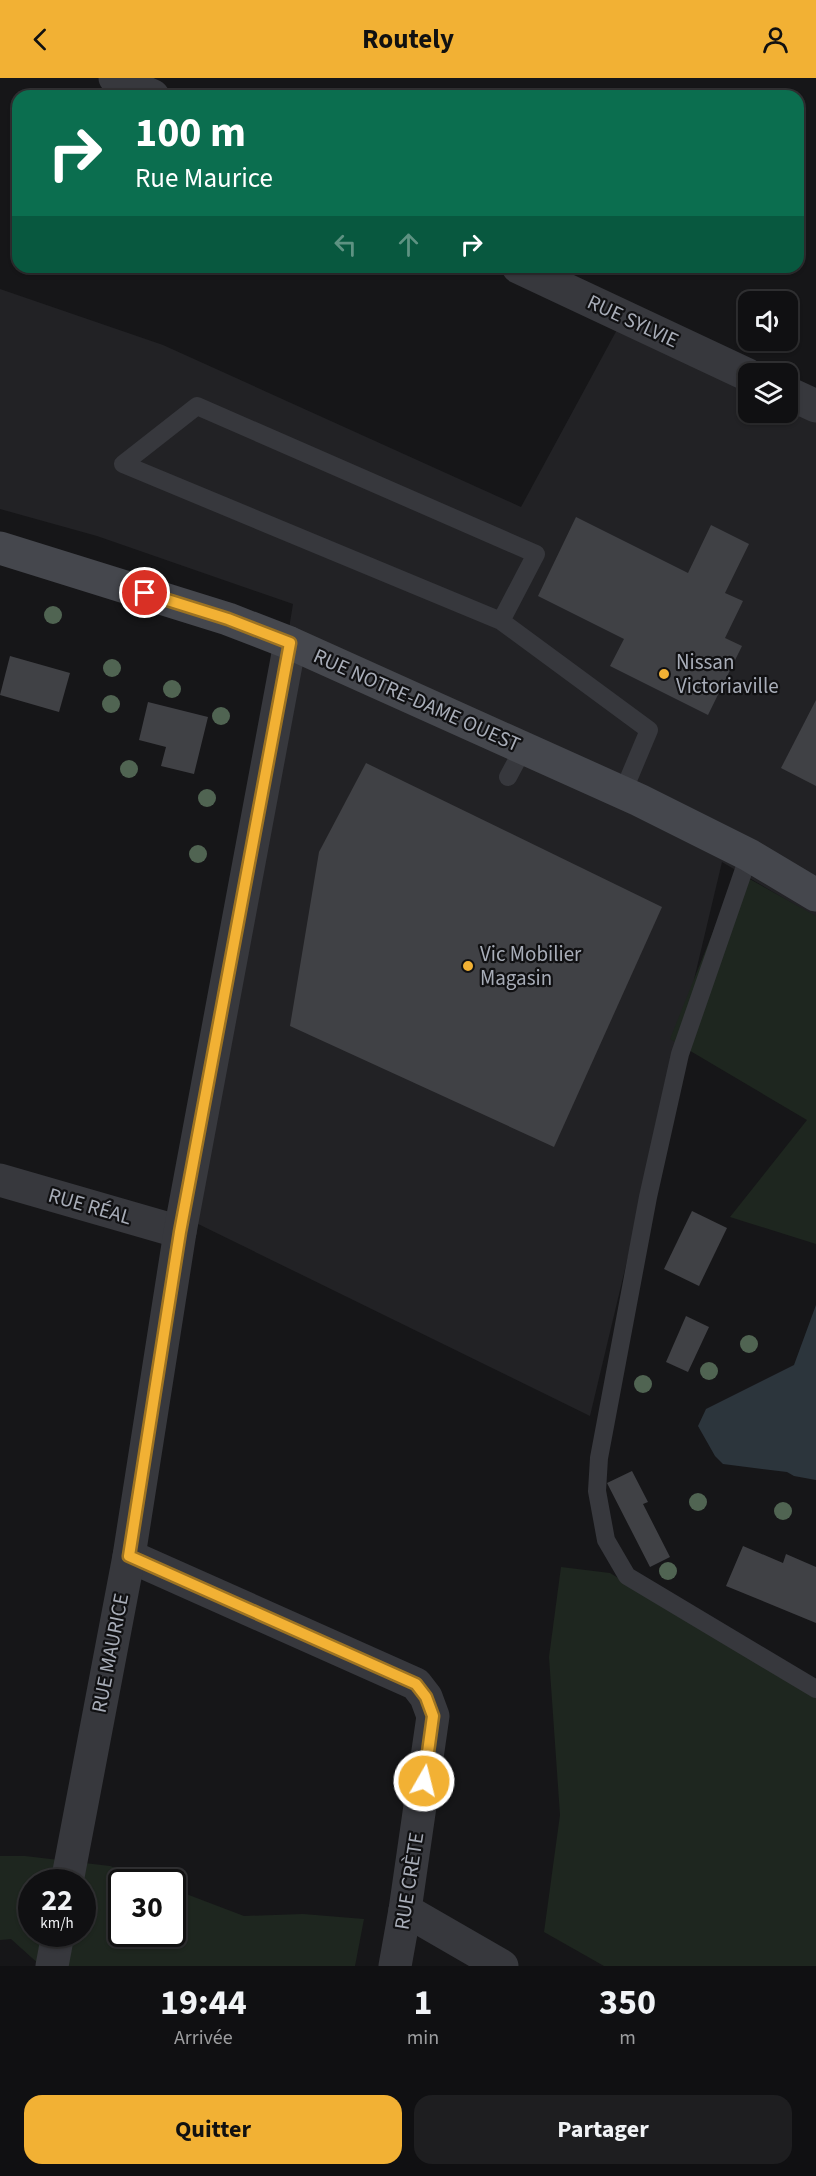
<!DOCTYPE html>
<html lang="fr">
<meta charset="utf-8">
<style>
body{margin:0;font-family:"Source Sans 3",sans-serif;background:#1e1e20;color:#f1f3f6;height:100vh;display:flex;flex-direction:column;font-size:22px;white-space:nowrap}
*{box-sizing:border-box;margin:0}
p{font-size:20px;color:#9c9d9f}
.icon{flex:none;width:33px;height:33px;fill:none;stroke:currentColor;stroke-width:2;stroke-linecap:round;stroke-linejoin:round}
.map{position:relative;height:1888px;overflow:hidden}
.panel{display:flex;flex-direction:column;background:#101012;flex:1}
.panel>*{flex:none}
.top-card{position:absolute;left:12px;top:12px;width:792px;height:183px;border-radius:18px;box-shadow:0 2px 4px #0004,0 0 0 2px #303032;background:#0b6e4f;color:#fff;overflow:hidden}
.controls{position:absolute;left:738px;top:213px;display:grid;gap:12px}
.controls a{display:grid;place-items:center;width:60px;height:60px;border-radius:12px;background:#101012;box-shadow:0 2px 4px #0004,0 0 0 2px #303032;font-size:30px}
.speed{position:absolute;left:18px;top:1791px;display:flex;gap:12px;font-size:30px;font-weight:700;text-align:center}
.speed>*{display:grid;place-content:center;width:78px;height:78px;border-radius:50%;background:#101012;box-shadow:0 2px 4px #0004,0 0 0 2px #303032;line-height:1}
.speed small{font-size:15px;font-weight:400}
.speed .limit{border:3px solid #111;border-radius:9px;background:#fff;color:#111}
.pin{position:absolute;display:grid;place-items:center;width:51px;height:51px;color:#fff;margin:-26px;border:3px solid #fff;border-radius:50%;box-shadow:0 2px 6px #0007}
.me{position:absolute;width:66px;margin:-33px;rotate:8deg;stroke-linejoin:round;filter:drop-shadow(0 0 4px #0008)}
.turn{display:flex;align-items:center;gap:21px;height:126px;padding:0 24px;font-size:27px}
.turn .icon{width:78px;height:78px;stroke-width:2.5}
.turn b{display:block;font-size:42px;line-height:51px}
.lanes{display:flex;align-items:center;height:57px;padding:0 24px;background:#0003;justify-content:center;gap:30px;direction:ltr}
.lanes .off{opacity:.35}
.eta{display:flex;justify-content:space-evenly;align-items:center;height:102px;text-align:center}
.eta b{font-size:36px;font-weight:700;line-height:42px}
.cta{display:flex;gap:12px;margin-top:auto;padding:12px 24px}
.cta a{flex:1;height:69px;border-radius:18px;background:#f2b134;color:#111;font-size:24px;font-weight:700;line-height:69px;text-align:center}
.cta a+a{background:#1e1e20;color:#f1f3f6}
header{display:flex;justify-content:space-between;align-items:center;height:78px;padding:0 24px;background:#f2b134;color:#111;font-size:27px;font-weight:700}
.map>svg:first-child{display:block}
.built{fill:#222225}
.green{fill:#1e261f;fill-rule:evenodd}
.water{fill:#2c353c}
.building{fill:#404145}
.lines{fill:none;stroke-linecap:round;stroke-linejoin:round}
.lane{stroke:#37383d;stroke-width:18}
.street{stroke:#37383d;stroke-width:33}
.secondary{stroke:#45474d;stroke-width:33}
.tree{fill:#506452}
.route-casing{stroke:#9d7322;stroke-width:15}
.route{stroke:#f2b134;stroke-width:10}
.poi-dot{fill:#f2b134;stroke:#111113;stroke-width:2}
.labels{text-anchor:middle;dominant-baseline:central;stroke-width:4.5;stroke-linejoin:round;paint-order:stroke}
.street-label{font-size:21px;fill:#a8adb8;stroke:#111113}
.poi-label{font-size:21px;fill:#a8adb8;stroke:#111113;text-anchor:start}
</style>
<header><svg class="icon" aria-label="back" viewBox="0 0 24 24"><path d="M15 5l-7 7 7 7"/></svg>Routely<svg class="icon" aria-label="person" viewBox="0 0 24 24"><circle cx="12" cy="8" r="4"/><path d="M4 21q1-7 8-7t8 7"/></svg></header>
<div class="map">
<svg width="816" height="1888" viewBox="0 0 816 1888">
<rect width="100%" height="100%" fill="#161618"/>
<path class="built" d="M0,211l163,56 358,162 98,-181 129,59v27h40v-9l28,13v501l-94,-55 -132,554 -398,-195 101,-617 -196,-68 -97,-27z"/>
<g class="green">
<path d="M737,794l79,44v328l-86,-27 77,-97 -137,-81z"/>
<path d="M561,1489l49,6 206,124v269h-212l-60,-34 16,-117 -11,-158z"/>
<path d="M0,1778h25l85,10 44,16h-32v52h50l1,-45 71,27 59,-2 61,5 -9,47h-314l-30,-27 -11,1zM32,1804h50v52h-50z"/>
</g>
<path class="water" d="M816,1227v175l-22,-4 -7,-4 -64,-8 -8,-8 -17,-30 8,-17 88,-44z"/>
<g class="building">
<path d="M576,439l112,56 23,-48 38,19 -24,49 18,8 -18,37 17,8 -34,69 -98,-49 14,-27 -86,-43z"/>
<path d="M10,578l60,17 -11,39 -59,-17z"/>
<path d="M816,622v86l-35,-18z"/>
<path d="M148,624l60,15 -14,57 -33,-8 5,-19 -27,-7z"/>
<path d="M366,685l296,144 -108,240 -264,-121 29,-174z"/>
<path d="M692,1133l35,17 -28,58 -35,-17z"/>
<path d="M686,1238l23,11 -21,45 -22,-10z"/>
<path d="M632,1393l16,31 -5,2 27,53 -20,10 -43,-84z"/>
<path d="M743,1468l40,17 3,-9 30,13v56l-90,-37z"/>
</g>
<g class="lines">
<g class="lane">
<path d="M501,543l35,-67 -339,-148 -74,58 378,157 148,109 -26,62"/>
<path d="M508,699l16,-30"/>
<path d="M749,777l-69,199 -32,143 -49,261 -2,33 9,49 21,36 189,113"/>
</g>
<g class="street">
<path d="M115,0l38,18"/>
<path d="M518,189l230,108"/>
<path d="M788,315l28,13"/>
<path d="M0,1102l180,52"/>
<path d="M129,1478l287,128 10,13 7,19 -28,194 -10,56"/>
<path d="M67,1804l62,-326 51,-324 110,-589"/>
<path d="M405,1832l97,56"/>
<path d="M52,1888l6,-32"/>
</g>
<path class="secondary" d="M0,470l228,71 62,24 349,157 110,55 67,40"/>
</g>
<g class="tree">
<circle cx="53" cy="537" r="9"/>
<circle cx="112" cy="590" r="9"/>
<circle cx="172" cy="611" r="9"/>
<circle cx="111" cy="626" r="9"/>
<circle cx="221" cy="638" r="9"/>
<circle cx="129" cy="691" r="9"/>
<circle cx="207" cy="720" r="9"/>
<circle cx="198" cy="776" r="9"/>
<circle cx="749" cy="1266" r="9"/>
<circle cx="709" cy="1293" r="9"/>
<circle cx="643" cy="1306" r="9"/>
<circle cx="698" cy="1424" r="9"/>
<circle cx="783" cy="1433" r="9"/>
<circle cx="668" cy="1493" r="9"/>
</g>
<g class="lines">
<defs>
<path id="route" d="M145,515l83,26 62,24 -110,589 -51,324 287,128 10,13 7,19 -9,65"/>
</defs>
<use href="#route" class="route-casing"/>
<use href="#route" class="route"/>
</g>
<g class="poi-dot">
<circle cx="664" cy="596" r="6"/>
<circle cx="468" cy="888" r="6"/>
</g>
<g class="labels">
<g class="street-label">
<text transform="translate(633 243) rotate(25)">RUE SYLVIE</text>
<text transform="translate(417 622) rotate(24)">RUE NOTRE-DAME OUEST</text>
<text transform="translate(90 1128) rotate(16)">RUE RÉAL</text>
<text transform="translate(110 1575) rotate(-79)">RUE MAURICE</text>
<text transform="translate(409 1803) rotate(-81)">RUE CRÈTE</text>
</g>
<g class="poi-label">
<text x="676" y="584">Nissan<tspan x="676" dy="24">Victoriaville</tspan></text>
<text x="480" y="876">Vic Mobilier<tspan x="480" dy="24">Magasin</tspan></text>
</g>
</g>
</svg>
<div class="controls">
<a><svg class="icon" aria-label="sound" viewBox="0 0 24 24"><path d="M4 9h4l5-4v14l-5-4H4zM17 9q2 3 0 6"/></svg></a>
<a><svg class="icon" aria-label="layers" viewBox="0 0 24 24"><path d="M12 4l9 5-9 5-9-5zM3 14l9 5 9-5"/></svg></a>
</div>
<div class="speed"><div>22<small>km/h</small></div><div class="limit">30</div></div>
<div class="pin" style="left:145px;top:515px;background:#d93025"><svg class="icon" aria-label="arrive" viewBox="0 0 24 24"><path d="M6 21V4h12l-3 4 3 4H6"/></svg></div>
<svg class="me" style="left:424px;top:1703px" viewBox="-20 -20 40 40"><circle r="17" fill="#f2b134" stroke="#fff" stroke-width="3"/><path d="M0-11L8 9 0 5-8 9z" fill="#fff"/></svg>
<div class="top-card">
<div class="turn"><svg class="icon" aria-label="right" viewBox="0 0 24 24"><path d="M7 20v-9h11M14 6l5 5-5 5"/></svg><div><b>100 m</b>Rue Maurice</div></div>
<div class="lanes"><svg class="icon off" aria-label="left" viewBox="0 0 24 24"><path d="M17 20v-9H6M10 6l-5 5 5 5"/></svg><svg class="icon off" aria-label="ahead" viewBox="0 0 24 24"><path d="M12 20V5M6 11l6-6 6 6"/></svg><svg class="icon" aria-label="right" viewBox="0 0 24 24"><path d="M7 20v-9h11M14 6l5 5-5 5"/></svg></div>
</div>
</div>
<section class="panel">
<div class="eta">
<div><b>19:44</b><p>Arrivée</p></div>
<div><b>1</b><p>min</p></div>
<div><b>350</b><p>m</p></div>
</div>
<div class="cta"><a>Quitter</a><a>Partager</a></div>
</section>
